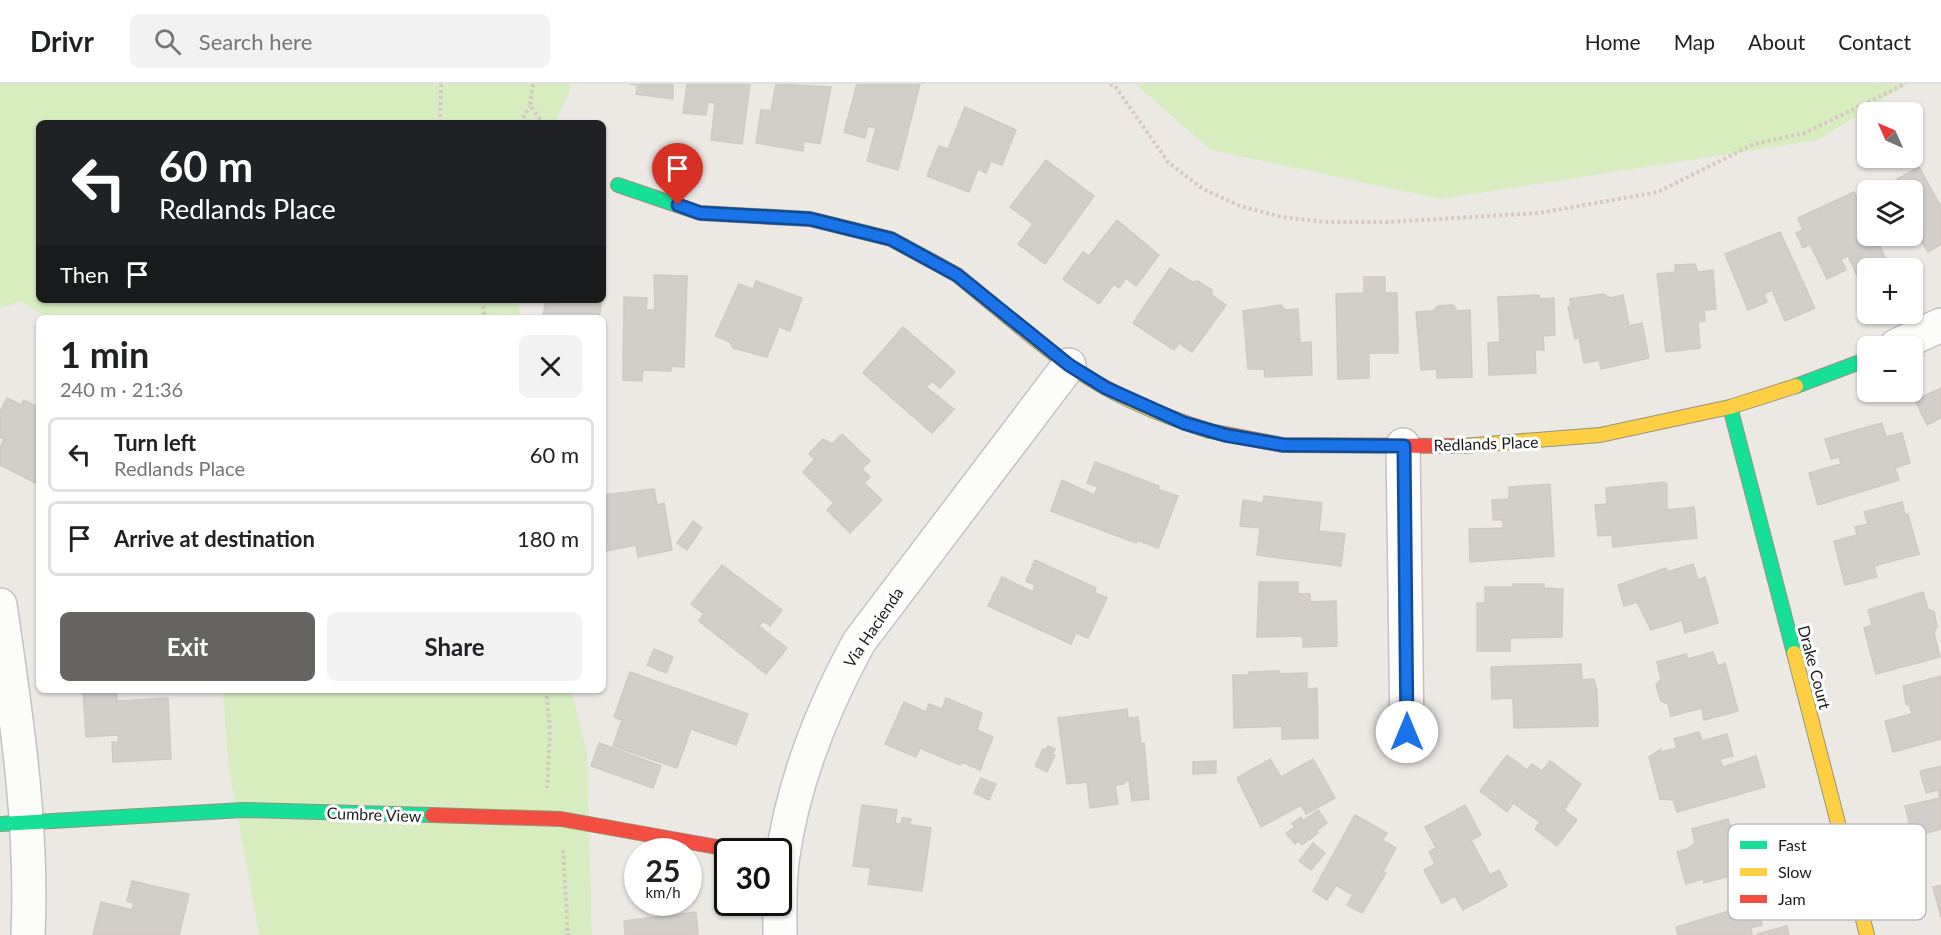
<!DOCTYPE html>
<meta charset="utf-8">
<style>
body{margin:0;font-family:Lato,sans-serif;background:#f2f2f2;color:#202124;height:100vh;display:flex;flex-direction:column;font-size:22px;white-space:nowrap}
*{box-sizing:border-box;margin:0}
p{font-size:20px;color:#757577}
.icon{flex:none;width:33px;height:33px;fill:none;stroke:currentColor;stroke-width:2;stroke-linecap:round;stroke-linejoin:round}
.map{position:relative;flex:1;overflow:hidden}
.sheet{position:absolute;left:36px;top:231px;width:570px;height:378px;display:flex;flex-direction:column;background:#fff;border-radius:9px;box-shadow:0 2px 4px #0004}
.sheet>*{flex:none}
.hud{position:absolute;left:36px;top:36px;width:570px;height:183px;border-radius:9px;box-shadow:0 2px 4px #0004;background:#202124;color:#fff;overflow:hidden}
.needle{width:39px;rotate:315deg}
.fabs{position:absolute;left:1857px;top:18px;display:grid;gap:12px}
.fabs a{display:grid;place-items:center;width:66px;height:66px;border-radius:9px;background:#fff;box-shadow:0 2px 4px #0004;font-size:30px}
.speed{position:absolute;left:624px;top:754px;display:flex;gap:12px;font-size:30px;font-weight:700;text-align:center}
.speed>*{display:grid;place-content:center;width:78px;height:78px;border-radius:50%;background:#fff;box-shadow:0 2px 4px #0004;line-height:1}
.speed small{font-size:15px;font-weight:400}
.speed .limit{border:3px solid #111;border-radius:9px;background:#fff;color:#111}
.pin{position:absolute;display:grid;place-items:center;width:51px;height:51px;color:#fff;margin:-62px -26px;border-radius:50% 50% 50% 0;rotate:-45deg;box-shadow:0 0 6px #0007}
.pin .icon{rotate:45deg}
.me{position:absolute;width:66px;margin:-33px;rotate:0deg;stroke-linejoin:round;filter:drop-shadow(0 0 4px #0008)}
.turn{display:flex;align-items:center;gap:21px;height:126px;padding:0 24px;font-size:27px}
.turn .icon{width:78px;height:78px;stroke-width:2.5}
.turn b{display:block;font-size:42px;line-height:51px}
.then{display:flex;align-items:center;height:57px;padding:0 24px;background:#0003;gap:12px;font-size:22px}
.round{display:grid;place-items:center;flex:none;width:63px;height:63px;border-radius:9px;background:#f2f2f2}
.summary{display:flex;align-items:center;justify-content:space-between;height:102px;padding:0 24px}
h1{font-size:36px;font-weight:700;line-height:45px}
.button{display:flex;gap:12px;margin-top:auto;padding:12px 24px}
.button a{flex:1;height:69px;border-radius:9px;background:#656462;color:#fff;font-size:24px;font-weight:700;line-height:69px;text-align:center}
.button a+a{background:#f2f2f2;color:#202124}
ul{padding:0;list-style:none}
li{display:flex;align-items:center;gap:18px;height:75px;margin:0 12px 9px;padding:0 12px;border:3px solid #e0e0e0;border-radius:9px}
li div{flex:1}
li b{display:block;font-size:22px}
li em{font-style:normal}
header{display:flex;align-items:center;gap:36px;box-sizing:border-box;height:84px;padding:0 30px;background:#fff;border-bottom:2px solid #e0e0e0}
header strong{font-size:28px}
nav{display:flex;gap:33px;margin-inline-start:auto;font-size:21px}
.search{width:420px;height:54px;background:#f2f2f2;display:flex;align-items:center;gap:15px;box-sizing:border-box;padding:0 21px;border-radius:9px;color:#757577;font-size:22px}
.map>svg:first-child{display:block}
.grass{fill:#d7ecbf}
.building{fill:#d2cfcb;stroke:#cfcac5;stroke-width:1.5}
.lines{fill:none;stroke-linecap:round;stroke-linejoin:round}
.street-casing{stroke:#c4c2c0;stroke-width:36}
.fast-casing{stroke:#93957c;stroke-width:16}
.slow-casing{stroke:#93957c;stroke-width:16}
.jam-casing{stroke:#93957c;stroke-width:16}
.path{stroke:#d7c7c3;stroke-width:4;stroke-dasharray:3 3;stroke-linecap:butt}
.street{stroke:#fcfcfb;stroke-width:33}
.fast{stroke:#16e098;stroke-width:14}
.slow{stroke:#ffcf43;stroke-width:14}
.jam{stroke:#f24e42;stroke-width:14}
.route-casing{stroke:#114b97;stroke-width:15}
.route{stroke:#1a73e8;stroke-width:10}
.labels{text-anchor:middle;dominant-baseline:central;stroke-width:6;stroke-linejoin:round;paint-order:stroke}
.street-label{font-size:16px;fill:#1c1c1c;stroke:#fff}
.key{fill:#fff;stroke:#bbb;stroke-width:1.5}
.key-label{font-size:16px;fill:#1c1c1c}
</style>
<header>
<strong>Drivr</strong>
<div class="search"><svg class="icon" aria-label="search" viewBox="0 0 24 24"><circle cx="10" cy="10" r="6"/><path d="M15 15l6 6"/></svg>Search here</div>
<nav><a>Home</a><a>Map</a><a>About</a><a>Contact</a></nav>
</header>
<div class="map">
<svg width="1941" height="851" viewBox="0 0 1941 851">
<rect width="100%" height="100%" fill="#ece9e4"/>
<g class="grass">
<path d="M0,0h572l-17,39h-516v177h479l2,18h-472l-27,-17 -21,7z"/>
<path d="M1135,0h772l-89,56 -377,59 -230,-49z"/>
<path d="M223,606h348l16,63 5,182h-333l-31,-171z"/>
</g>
<g class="building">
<path d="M629,0h44v15l-37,-5 2,-9z"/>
<path d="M687,0h63l-8,60 -31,-4 4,-37 -7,-1 -2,13 -23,-2z"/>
<path d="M776,0l55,3 -11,57 -16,-3 -1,10 -47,-8 5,-33 10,1z"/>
<path d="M857,0h63l-22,86 -31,-9 9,-33 -8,-2 -3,12 -21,-6z"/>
<path d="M965,23l51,23 -14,35 -11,-4 -5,12 -8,-4 -9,23 -42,-16 12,-30 9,3z"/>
<path d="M1046,76l48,36 -49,68 -27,-20 15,-20 -23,-17z"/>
<path d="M1919,83l22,40v37l-13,8 -13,-21 -3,1v-42h-30l1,-3z"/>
<path d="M1854,108l14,28v16h7l15,32h-22v18l-5,2 -15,-32 -7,3 5,11 -19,9 -17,-35 -7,4 -7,-15 7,-3 -5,-12z"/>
<path d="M1117,136l42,35 -23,31 -10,-8 -7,10 -5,-4 -15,20 -36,-25 20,-27 6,4z"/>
<path d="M1780,148l35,76 -30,13 -13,-31 -8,4 3,8 -19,8 -23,-56z"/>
<path d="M1695,180l3,8 15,-2 3,39 -12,1 1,11 -7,1 2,26 -34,4 -9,-78 18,-2v-7z"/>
<path d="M1170,184l22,14 6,-1 14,9v5l14,10 -34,47 -13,-9 -5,7 -41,-27z"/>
<path d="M654,191l33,1 -3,91 -13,-1v5l-28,-1 -1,11 -19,-1 1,-83 23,1 -1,12h9z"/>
<path d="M1364,193h21v16h12l1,60h-29v25l-31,1 -2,-85 28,-1z"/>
<path d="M756,197l46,17 -12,33 -11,-4 -12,30 -34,-9 -3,-6 -15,-6 24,-52 14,5z"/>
<path d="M1603,210l7,4 13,-3 6,31 13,-3 7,35 -48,11 -2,-9 -15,3 -5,-25 -4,1 -7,-32h3l-1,-8z"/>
<path d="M1539,211l1,4 14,-1 1,37 -12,1 1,14h-9l1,23 -47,2 -1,-32 12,-1 -2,-45z"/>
<path d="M558,216h44l-3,18h-56l2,-16 13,2z"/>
<path d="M1281,221l4,5 13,-1 2,34 11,-1 1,33 -47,2 -1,-8h-16l-5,-58z"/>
<path d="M1453,221l4,6 13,-1 2,67 -35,1v-9l-16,1 -5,-58 17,-1 5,-5z"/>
<path d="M903,243l52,45 -15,16 -8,-7 -6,6 28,22 -22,24 -69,-60z"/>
<path d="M1941,304v30l-14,7 -12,-25z"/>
<path d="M7,314l14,7 3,-5 15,8v77l-39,-20v-17l4,-9 -4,-2v-25z"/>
<path d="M1882,339l4,14 16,-4 8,30 -15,5 4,12 -81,25 -9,-32 32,-9 -2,-7 -8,2 -6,-20z"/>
<path d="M842,350l28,27 -8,8 8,8 -6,6 18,17 -32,33 -23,-23 7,-7 -31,-31 12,-13 -6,-5 14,-15 9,5z"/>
<path d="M1095,378l64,24 -2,3 21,7 -20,52 -21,-8 -1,3 -85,-32 11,-31 32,15 4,-8 -11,-4z"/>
<path d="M1664,398l3,2v26l27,-3 3,31 -84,9 -1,-12 -14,1 -3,-31 12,-1 -1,-16z"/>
<path d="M1550,400l4,72 -84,6 -1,-33 34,-1v-8h-10l-1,-20 17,-1v-12z"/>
<path d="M654,405l3,16 7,-2 8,47 -34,7 -2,-12 -31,6 -2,-56z"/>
<path d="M1264,412l58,7 -3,28 26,3 -4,32 -84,-11 3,-27 -20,-2 3,-26 20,3z"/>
<path d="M1902,418l3,13 3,-1 11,40 -45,12 3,11 -32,8 -11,-44 23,-6 -2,-8 13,-3 -4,-12z"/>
<path d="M693,437l9,7 -15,22 -10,-7z"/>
<path d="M1035,476l61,28 -1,5 12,5 -19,40 -12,-5 -5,11 -83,-38 14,-29 31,15 2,-7 -9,-4z"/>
<path d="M1693,480l5,16 7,-3 13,46 -33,10 -3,-13 -31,10 -14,-28 -13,4 -6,-21 48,-17 1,4z"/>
<path d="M722,481l60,45 -12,16 -7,-5 -4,5 28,22 -21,26 -67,-53 5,-7 -13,-10z"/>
<path d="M1259,498h39v12h12v8l26,-1 1,45 -34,1v-11l-46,1z"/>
<path d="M1513,500h31v4l19,1 -1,48 -52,1v13h-33v-48h8v-16h28z"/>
<path d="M1923,508l5,17 6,3 3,14 -3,7 6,24 -64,17 -12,-46 8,-3 -4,-15z"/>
<path d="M654,565l19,8 -7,16 -19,-8z"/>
<path d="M1713,568l5,14 7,-3 13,48 -34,9 -2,-12 -31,8 -3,-12 -7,-3 -5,-16 5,-6 -4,-17 29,-8 2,5z"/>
<path d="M1581,580l1,16 12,-1 3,11 1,36 -84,2 -1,-30 -21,1 -1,-32z"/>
<path d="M1279,587l1,3 27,-1v16l10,-1 1,50 -36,1v-13l-48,2 -1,-53h16v-3z"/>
<path d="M630,588l118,42 -12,31 -45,-16 -14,39 -64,-22 9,-26 -8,-3z"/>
<path d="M1941,592v63l-48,13 -8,-31 27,-7 -2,-8 -4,-2 -3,-18z"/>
<path d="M83,606h33l1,11 51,-3 3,61 -58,3 -1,-20h7l-1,-7 -32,2z"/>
<path d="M946,614l36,15 -5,17 16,7 -13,33 -18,-8 -2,3 -40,-17 -4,9 -31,-13 19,-42 22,10 3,-8 13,5z"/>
<path d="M1127,625l1,9 10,-1 3,27 3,-1 5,56 -17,2 -3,-22 -6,5 -8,1 3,19 -28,4 -3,-26 -20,2 -9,-66z"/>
<path d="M1699,648l3,9 25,-7 6,22 -13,3 3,8 33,-11 9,31 -88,25 -4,-12 -13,-1 -11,-42 12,-8v3l16,-4 -3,-9z"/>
<path d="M599,659l62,23 -8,22 -62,-22z"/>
<path d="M1048,662l7,3 -3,5 3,1 -8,17 -12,-6 8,-17 3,1z"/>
<path d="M1507,671l20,15 5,-6 10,7 8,-10 31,23 -17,26 13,10 -20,26 -22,-17 5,-7 -27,-19 -6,9 -27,-21z"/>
<path d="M1270,675l11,18 32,-18 22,39 -29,16 -5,-9 -40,22 -24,-49z"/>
<path d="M1216,677v12l-23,1v-12z"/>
<path d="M1941,682v63l-28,8 -8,-31 35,-8 -2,-8 -12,3 -6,-22z"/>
<path d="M981,694l15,6 -7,16 -15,-7z"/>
<path d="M862,721l35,5 -2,13 6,1 1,-6 9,1 -1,6 21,3 -9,63 -54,-7 3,-16 -18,-2z"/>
<path d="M1465,721l16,30 -10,5 19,35 9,-5 8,16 -44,24 -8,-14 -13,7 -18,-33 11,-6 -6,-12 7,-4 -11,-21z"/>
<path d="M1318,726l9,13 -11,8 2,2 -16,12 -3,-4 -4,3 -9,-11 9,-6 -3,-4 9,-6 2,4z"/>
<path d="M1355,731l32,18 -5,7 14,8 -13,24 3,1 -24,40 -15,-8 6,-10 -17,-10 -9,15 -14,-9z"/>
<path d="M1728,735l4,11 12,-3 2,8 24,-7 13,44 -33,9 -3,-10 -43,12 -1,-4 -17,5 -9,-32 10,-3 8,-6 -3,-14z"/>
<path d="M1313,759l12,10 -14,17 -12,-9z"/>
<path d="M132,797l57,13 -10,41h-86l8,-33 31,8 2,-7 -7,-2z"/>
<path d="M1941,801v32l-8,-30z"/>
<path d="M1756,819l6,22 -11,3 1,7h-74l-2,-8z"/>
<path d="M696,828l2,22 -73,1 -1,-14z"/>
<path d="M1787,842l2,9h-32v-1z"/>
</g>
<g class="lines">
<defs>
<g id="street">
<path d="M1896,262l45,-21"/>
<path d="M1403,361l4,287"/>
<path d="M0,521c16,110 33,219 28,330"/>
<path d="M780,851c0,-24 -1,-49 2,-73 10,-78 40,-152 77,-220l210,-277"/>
</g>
<g id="fast">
<path d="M618,101l82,28 110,6 81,20 48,26"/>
<path d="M1796,302l72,-27"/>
<path d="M1730,323l64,246"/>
<path d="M0,740l243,-14 189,5"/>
</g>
<g id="slow">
<path d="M939,181l18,10c37,30 73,62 112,90 41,29 93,51 141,66"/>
<path d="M1462,362l138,-11 130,-28 66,-21"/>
<path d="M1794,569l73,282"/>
</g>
<g id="jam">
<path d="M1210,347l73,14 179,1"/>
<path d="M432,731l129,4 184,33"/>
</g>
</defs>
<use href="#street" class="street-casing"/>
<use href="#fast" class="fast-casing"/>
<use href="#slow" class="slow-casing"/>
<use href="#jam" class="jam-casing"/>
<g class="path">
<path d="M533,0l-3,21 13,18"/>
<path d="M1110,0l5,2 53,76 35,27 37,17 42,11 42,5h65l150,-9 119,-21 96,-48 51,-11 100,-49"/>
<path d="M440,39l1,-39"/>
<path d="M520,39l10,-17"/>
<path d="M482,216l3,18"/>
<path d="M546,606l4,40 -3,58"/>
<path d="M563,766l5,85"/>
</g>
<use href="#street" class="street"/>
<use href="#fast" class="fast"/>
<use href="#slow" class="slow"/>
<use href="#jam" class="jam"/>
</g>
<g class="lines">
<defs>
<path id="route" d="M678,121l22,8 110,6 81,20 66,36 112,90 37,23 78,35 41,12 58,10 121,1 3,286"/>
</defs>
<use href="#route" class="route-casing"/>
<use href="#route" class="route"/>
</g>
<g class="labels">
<g class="street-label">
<text transform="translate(1486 359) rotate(-2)">Redlands Place</text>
<text transform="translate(873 543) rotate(-56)">Via Hacienda</text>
<text transform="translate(1815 583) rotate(75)">Drake Court</text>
<text transform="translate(374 730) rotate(2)">Cumbre View</text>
</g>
</g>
<rect x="1728" y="740" width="198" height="96" rx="9" class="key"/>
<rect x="1740" y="757" width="27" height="8" fill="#16e098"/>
<rect x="1740" y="784" width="27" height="8" fill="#ffcf43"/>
<rect x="1740" y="811" width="27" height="8" fill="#f24e42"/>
<g class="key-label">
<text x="1778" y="767">Fast</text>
<text x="1778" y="794">Slow</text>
<text x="1778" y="821">Jam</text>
</g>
</svg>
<div class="fabs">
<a><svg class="needle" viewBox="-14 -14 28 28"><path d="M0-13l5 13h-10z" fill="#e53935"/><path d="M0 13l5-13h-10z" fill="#757577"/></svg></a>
<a><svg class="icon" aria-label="layers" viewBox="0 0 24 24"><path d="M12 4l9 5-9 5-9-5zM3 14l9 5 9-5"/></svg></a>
<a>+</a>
<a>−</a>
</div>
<div class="speed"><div>25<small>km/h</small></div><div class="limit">30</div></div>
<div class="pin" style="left:678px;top:121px;background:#d93025"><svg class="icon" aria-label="arrive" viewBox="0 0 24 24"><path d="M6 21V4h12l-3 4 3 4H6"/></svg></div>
<svg class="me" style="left:1407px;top:648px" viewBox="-20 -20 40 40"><circle r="19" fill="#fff"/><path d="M0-13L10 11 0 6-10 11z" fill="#1a73e8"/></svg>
<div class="hud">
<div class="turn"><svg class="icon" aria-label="left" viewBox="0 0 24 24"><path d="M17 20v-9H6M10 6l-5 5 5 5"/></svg><div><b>60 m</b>Redlands Place</div></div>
<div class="then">Then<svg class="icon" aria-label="arrive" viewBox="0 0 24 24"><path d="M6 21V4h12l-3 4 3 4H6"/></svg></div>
</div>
<section class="sheet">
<div class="summary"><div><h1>1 min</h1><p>240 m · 21:36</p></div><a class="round"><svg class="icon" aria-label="close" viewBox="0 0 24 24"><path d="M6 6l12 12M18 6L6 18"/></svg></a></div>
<ul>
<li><svg class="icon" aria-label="left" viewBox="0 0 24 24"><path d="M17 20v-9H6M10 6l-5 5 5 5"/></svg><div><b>Turn left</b><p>Redlands Place</p></div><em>60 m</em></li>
<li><svg class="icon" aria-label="arrive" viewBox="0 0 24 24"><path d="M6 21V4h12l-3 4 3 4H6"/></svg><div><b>Arrive at destination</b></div><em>180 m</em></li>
</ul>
<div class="button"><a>Exit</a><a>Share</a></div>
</section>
</div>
